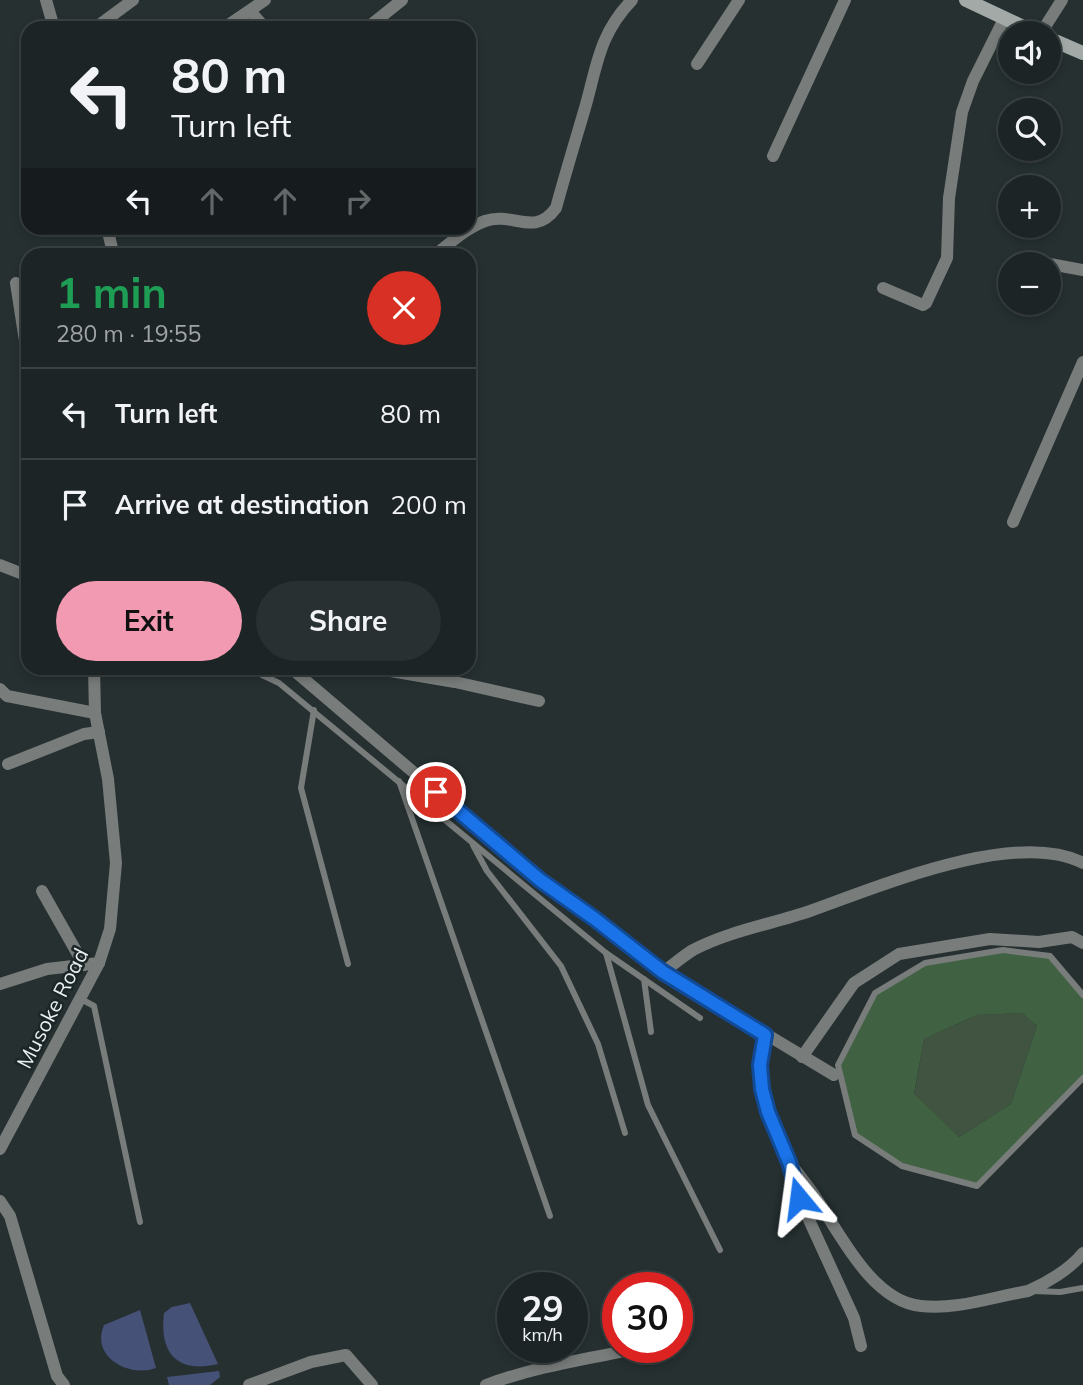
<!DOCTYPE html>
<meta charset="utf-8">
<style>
body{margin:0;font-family:Mulish,sans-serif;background:#293032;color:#f1f3f6;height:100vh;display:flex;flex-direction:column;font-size:26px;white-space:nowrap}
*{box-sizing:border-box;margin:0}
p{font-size:23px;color:#a0a4a7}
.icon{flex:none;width:38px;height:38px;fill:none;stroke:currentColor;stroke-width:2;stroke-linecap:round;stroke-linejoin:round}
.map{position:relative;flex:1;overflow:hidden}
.sheet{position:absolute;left:21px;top:248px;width:455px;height:427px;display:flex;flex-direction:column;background:#1c2425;border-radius:21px;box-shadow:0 4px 10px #0003,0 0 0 2px #3a4142}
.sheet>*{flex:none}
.banner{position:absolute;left:21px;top:21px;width:455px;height:214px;border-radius:21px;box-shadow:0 4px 10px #0003,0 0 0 2px #3a4142;background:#1c2425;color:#f1f3f6;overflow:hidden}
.tools{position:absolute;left:998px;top:21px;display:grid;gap:14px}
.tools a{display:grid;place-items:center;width:63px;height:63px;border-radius:50%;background:#1c2425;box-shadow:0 4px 10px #0003,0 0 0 2px #3a4142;font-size:35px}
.speed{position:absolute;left:497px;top:1272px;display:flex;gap:14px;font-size:35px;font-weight:700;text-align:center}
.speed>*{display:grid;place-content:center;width:91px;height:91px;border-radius:50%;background:#1c2425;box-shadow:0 4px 10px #0003,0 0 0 2px #3a4142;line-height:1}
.speed small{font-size:18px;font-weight:400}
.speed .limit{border:10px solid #d22;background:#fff;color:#111}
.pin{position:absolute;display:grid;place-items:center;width:60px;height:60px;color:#fff;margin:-30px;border:4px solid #fff;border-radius:50%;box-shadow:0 2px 7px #0007}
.me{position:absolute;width:77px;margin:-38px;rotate:344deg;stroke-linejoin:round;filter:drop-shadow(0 0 5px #0008)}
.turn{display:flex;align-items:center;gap:24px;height:147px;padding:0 35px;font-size:32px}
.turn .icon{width:91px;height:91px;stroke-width:2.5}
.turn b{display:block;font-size:49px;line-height:60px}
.lanes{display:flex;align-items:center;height:66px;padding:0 35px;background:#0003;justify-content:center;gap:35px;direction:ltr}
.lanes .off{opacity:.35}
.round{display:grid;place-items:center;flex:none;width:74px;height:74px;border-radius:37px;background:#293032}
.head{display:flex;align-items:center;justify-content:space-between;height:119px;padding:0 35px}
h1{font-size:42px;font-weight:700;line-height:52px;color:#1e9e55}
.primary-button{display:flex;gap:14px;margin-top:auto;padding:14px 35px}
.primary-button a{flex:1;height:80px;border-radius:42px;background:#f19ab1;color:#111;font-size:28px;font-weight:700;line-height:80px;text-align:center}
.primary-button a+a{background:#293032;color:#f1f3f6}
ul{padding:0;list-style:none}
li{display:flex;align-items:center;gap:21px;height:91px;padding:0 35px;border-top:2px solid #3a4142}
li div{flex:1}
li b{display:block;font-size:26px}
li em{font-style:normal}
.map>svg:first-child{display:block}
.green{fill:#405441}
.forest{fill:#416242;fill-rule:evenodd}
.water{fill:#455177}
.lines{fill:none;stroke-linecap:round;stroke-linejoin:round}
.service{stroke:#787c7b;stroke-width:6}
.minor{stroke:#787c7b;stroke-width:12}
.secondary{stroke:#a2a9a7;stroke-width:14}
.route-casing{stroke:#114b97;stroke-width:18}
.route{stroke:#1a73e8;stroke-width:12}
.labels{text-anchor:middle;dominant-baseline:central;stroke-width:5;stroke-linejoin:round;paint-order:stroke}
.street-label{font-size:21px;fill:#e9eff0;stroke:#1c2627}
</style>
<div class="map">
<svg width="1083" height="1385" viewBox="0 0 1083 1385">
<rect width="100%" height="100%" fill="#263031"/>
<path class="green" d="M1022,1013l15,13 -26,78 -52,33 -45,-42 10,-56 53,-24z"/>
<path class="forest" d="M1003,950l47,6 33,39v83l-106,108 -75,-20 -47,-31 -17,-70 37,-72 50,-30zM1022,1013l15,13 -26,78 -52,33 -45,-43 10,-55 53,-24z"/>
<g class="water">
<path d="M190,1303l28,61c-41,10 -59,-11 -54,-51l8,-6z"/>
<path d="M140,1310l16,58c-27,10 -66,-11 -52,-43z"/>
<path d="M219,1371l1,6 -10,8h-41l-2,-8z"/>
</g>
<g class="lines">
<g class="service">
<path d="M228,668l32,6 19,9 327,270 94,65"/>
<path d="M314,710l-13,78 47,176"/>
<path d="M399,781l151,435"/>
<path d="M473,845l14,26 74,95 37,78 27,89"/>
<path d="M606,953l42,152 72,145"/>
<path d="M644,979l7,53"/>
<path d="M1083,995l-33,-39 -47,-6 -78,13 -50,30 -37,72 17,70 47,31 75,20 106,-108"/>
<path d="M81,999l13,7 46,216"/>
<path d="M1033,1291l27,1 23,-4"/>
</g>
<g class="minor">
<path d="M46,0l8,28"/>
<path d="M250,11l15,17"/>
<path d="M95,28l38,-28"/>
<path d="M224,28l41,-28"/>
<path d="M367,28l35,-28"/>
<path d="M1041,33l21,-33"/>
<path d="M697,64l42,-64"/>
<path d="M773,156l72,-156"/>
<path d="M107,228l7,28"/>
<path d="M434,256c16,-13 32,-28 51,-35 28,-10 49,17 71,-13 9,-33 19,-66 29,-100 12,-42 14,-74 47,-108"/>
<path d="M1039,262l44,8"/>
<path d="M16,283l12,77"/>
<path d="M883,288l40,17 3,-2 21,-45 2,-60 13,-86 11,-31 31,-62"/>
<path d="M1013,522l70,-160"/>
<path d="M0,565l28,11"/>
<path d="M291,668l249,212 55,39 68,53 171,103"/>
<path d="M373,668l82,14 84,19"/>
<path d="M0,689l7,7 88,17"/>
<path d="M8,764l76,-30 15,-2"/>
<path d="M42,891l42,74"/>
<path d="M663,972c10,-7 20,-16 30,-22 36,-19 79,-26 117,-39 68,-24 206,-83 273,-48"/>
<path d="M0,984l47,-15 52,-6"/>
<path d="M765,1035l-5,30 2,24 6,23 21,50 10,36 55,120 7,28"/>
<path d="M802,1057l52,-74 45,-29 91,-15 49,3 33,-5 11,6"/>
<path d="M0,1149l99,-186 11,-34 6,-66 -8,-84 -13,-66 -1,-45"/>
<path d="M789,1162c8,10 16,20 23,30 26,37 58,109 109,114 35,4 72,-9 107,-15 19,-8 42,-22 55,-38"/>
<path d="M0,1201l10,15 47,160 7,9"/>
<path d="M249,1385l62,-23 35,-7 26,30"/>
<path d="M486,1385c50,-19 102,-26 154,-37"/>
</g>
<g class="secondary">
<path d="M966,0l70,33"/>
<path d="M1048,38l35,15"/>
</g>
</g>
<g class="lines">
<defs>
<path id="route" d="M436,792l104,88 55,39 68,53 102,63 -5,30 2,24 6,23 21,50 10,36"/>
</defs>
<use href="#route" class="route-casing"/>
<use href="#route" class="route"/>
</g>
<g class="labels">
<g class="street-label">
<text transform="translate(52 1008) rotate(-63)">Musoke Road</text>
</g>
</g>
</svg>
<div class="tools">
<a><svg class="icon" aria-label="sound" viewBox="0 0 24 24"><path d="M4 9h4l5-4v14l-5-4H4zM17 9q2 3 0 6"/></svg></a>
<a><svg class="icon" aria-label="search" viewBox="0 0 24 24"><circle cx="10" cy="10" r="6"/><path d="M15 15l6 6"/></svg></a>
<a>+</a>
<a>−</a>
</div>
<div class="speed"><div>29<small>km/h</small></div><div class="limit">30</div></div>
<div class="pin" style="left:436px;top:792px;background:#d93025"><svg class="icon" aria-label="arrive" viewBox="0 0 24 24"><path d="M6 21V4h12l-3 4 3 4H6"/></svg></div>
<svg class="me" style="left:799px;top:1198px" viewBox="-20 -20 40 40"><path d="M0-17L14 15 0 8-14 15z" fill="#1a73e8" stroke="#fff" stroke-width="4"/></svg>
<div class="banner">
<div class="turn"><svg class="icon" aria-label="left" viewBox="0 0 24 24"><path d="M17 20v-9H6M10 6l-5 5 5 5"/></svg><div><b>80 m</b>Turn left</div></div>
<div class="lanes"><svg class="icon" aria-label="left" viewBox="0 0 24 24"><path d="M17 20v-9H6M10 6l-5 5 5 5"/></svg><svg class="icon off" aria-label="ahead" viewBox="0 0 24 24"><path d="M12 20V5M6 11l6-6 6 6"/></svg><svg class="icon off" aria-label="ahead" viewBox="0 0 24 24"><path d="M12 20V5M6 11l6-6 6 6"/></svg><svg class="icon off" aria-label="right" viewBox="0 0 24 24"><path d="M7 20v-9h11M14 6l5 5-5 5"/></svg></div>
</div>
<section class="sheet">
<div class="head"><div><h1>1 min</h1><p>280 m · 19:55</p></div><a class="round" style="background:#d93025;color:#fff"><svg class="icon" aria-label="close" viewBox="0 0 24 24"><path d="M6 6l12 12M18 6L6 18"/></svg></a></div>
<ul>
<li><svg class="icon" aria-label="left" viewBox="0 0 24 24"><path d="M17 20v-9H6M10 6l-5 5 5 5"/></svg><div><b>Turn left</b></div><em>80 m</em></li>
<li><svg class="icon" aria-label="arrive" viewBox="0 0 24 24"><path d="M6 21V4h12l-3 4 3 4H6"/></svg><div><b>Arrive at destination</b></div><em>200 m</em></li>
</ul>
<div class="primary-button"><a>Exit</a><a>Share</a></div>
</section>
</div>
